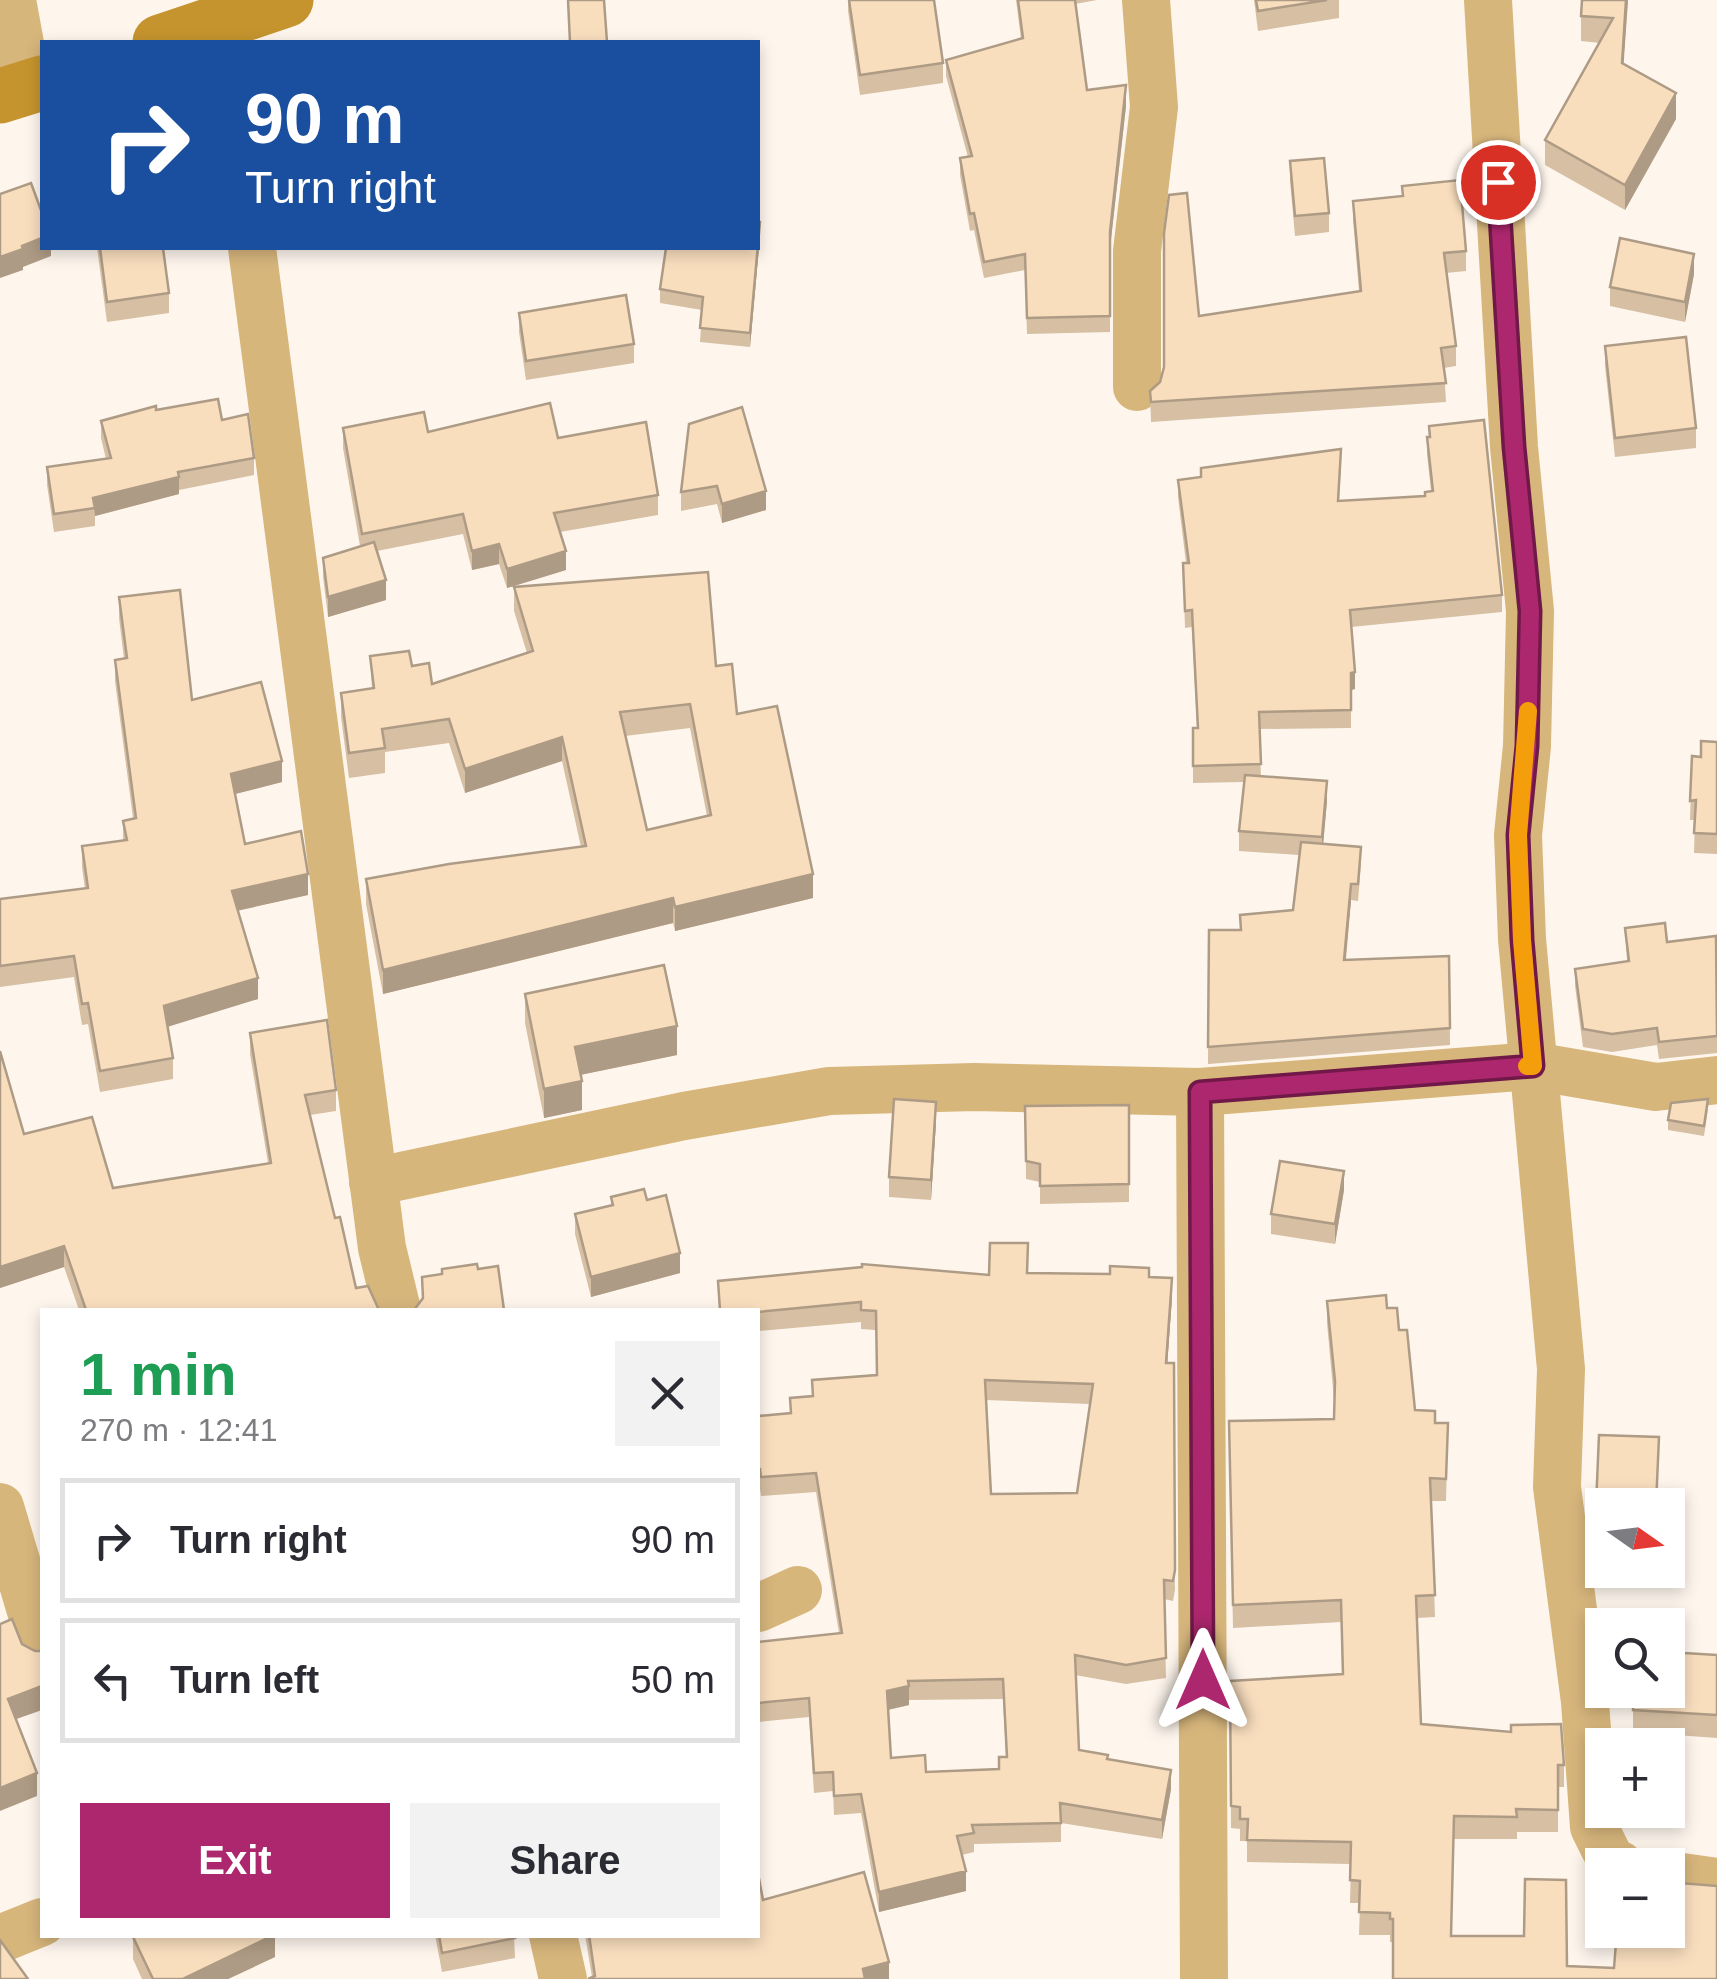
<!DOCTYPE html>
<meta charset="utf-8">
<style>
body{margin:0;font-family:Arial,sans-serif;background:#f2f2f3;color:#2b2b33;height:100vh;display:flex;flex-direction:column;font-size:38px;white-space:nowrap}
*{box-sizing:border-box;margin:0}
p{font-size:32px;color:#7c7c81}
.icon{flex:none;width:55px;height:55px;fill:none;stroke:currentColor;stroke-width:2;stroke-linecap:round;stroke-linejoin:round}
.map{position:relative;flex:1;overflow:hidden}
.drawer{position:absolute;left:40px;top:1308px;width:720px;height:630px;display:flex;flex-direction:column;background:#fff;border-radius:0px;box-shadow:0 5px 15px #0003}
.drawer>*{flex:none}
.guide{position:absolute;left:40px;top:40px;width:720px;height:210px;border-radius:0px;box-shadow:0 5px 15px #0003;background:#1a4fa0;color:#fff;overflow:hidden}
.needle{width:65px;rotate:104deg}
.controls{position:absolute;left:1585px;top:1488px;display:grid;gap:20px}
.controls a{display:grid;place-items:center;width:100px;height:100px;border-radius:0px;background:#fff;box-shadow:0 5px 15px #0003;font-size:50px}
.pin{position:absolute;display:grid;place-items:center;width:85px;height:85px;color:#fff;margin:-42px;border:5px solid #fff;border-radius:50%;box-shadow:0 2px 10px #0007}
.me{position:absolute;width:110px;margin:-55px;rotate:0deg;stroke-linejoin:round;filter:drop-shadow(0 0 8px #0008)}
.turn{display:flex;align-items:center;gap:35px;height:210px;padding:0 40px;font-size:45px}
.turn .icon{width:130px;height:130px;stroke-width:2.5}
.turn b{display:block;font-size:70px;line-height:85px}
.round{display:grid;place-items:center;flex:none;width:105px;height:105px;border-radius:0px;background:#f2f2f3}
.overview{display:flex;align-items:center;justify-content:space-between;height:170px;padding:0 40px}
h1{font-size:60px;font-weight:800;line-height:75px;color:#1e9e55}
.primary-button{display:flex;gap:20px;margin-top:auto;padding:20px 40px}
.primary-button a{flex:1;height:115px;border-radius:0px;background:#ac276e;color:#fff;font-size:40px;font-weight:800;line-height:115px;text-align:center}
.primary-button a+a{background:#f2f2f3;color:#2b2b33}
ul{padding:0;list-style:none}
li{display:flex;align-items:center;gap:30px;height:125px;margin:0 20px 15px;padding:0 20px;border:5px solid #e1e1e2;border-radius:0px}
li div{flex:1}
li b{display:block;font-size:38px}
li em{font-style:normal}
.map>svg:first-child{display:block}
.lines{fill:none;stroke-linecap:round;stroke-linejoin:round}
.street{stroke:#d7b67c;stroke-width:48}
.secondary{stroke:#c5942e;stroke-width:55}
.wall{fill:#d6bfa3;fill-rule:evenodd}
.shaded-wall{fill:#ae9b85}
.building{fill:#f9debe;stroke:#ae9b85;stroke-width:2.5;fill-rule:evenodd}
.route-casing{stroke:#701948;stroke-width:25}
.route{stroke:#ac276e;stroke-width:18}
.slow{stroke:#f59e0b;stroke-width:18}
</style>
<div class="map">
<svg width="1717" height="1979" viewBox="0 0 1717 1979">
<rect width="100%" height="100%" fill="#fef6ed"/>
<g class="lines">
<g class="street">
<path d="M12,0l16,87"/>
<path d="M1488,0l26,447 16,164 -3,135 -9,89 4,104 39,430 -4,118 28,215 9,125 17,34 9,4"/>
<path d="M252,248l130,1000 15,62"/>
<path d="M1137,387v-136l17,-144 -8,-107"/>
<path d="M1200,1092l4,887"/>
<path d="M373,1182l311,-66 145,-25 145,-4 226,5 333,-26 123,21 61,-7"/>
<path d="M0,1507l42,141"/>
<path d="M758,1608l40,-18"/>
<path d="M1668,1875l49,7"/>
<path d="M553,1935l10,44"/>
<path d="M0,1939l42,-17"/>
</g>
<g class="secondary">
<path d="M160,42l126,-42"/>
<path d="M0,96l42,-13"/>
</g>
</g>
<g class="wall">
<path d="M848,0h86l9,63v20l-83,12 -12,-84z"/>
<path d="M1016,0h81l-22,4 12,86 39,16 -16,142v84l-83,2 -2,-64 -41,8 -10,-48 -4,1 -10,-56v-17l8,-1 -22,-81v-16l75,-21z"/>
<path d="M1254,0h85v18l-81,13z"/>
<path d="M1628,0l-5,63 53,56 -51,91 -80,-45v-25l55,-97 -19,-2v-25z"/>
<path d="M1290,161l39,52v19l-34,4 -5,-55z"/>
<path d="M1402,186l64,65v20l-20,2 10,73v20l-12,2 2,34 -295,20 -1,-31 10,-9 39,-66 160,-25 -6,-71v-19l49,-5z"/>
<path d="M760,236l-10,111 -50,-5 2,-32 -42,-7v-14z"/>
<path d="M97,248h66l6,45v20l-62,9z"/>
<path d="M1694,274l-9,48 -75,-16v-19z"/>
<path d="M519,313l115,31v19l-108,17 -7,-48z"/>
<path d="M1605,346l91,82v20l-81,9 -10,-91z"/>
<path d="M156,410l66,10 32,38v17l-75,15v4l-84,22v10l-41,6 -7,-47v-18l59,-8 -5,-21v-17z"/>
<path d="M689,424l77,86 -44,13 -5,-19 -36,7v-19z"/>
<path d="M1429,426l73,169v17l-151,15 4,62 -4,1v38l-92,1 2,47 66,25 -4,43 38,20 -3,37 -7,-1 -5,60 103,-4 1,89 -242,19 1,-134h31v-15l53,-5 6,-55 -60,-4v-20l5,-49 -51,1v-55h4l-5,-101 -7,1 -2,-65h3l-8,-66v-17l163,-14 -2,35 86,-5 6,-5 -4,-37v-17h2z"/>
<path d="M343,428l215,10 100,57v20l-98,17 6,38 -59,18 -8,-24 -27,6 -9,-36 -86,17 9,49 -58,17 -5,-40v-19l37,-12 -17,-98z"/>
<path d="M514,587l202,79 97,232 -138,33 -2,-8 -290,71 -17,-90v-25l215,-32 -19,-86 -97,32 -16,-50 -64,9v21l-36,5 -8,-61v-24l31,-4 -2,-33 42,10 20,18 95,-31 -13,-42zM690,728l17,88 -60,14 -22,-94z"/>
<path d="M119,597l73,103 90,82 -47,12 10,50 63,51 -70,15 20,89 -91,27 6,32v21l-73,13 -12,-68 -6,1 -8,-48 -74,10v-88l85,-10 -3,-22v-21l41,-6v-19l10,-3 -18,-137v-21l9,-1 -5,-41z"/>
<path d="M1717,742v112l-23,-1 1,-33h-5l2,-64 9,1z"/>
<path d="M1625,928l42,14 50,2v109l-58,6 -2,-14 -45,7 -29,-5 -8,-61v-17l52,-8z"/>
<path d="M525,994l152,61 -97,20 2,35 -38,8 -19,-95z"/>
<path d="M250,1033l86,57v21l-26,4 25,103 21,70 25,22h-302l-15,-43 -64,21v-237l24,83 89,54 155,-25 -18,-109z"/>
<path d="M1129,1105v97l-89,2v-22l-14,-3 -1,-73z"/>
<path d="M1708,1109l-4,27 -36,-6v-10z"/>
<path d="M936,1122l-5,78 -42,-3v-20z"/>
<path d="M1344,1190l-9,54 -64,-10v-20z"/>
<path d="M611,1197l69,76 -89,24 -16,-63v-20l36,-9z"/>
<path d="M1027,1273l122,4 23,21 -5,65 8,227 -2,11 -9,-2 2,79 -40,6 -51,-9 4,75 29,9 63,30 -9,50 -101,-16v19l-87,2v8l-12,3 4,36 -87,21 -18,-99 -27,2 -1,-24 -19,2 -5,-76 -51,5v-80l81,-9 -23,-141 -55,4 -1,-7h-2v-73l32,-3v-15l22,-2v-16l64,-5v-45l-15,-1v-7l-103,9v-21h-39l-1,-29zM986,1400l104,4 -13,89 -86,1zM1003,1699l3,58 -7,12 -73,3 -35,-14 -3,-48 21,-5v-5z"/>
<path d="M1327,1301l60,7 12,22 16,80 20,13h13l-2,78h-15l4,116 -18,1 4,106 143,41v22h-6v45h-41v7h-63l-3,97 116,30 150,13h-324v-37h-3v-7h-31l1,-32h-10l1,-39 -104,-2v-21h-7v-12l-9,-1 -1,-147 112,-7 -1,-52 -108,6 -4,-207 105,-2v-19l-7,-77z"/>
<path d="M1659,1456l-57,49v21h-6v-20z"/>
<path d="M1717,1655v83l-84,-6v-22z"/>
<path d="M763,1900l126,79 -297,-2 -7,-42h173z"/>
<path d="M435,1935h79l1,23 -73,14z"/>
<path d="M133,1937l142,20 -47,22h-86l-9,-20z"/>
</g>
<g class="shaded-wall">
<path d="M1626,0h2l-6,88v-25z"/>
<path d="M1126,90v16l-16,142v-16z"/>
<path d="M1676,93v26l-51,91v-25z"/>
<path d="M760,222v14l-10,111v-14z"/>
<path d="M42,238v10h9v8l-28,11v3l-23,8v-21z"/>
<path d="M1694,254v20l-9,48v-20z"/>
<path d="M179,477v17l-84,22 -2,-18z"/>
<path d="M766,491v19l-44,13v-19z"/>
<path d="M499,544v20l-27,6v-19z"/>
<path d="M566,551v19l-59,18v-19z"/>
<path d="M386,580v20l-58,17v-20z"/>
<path d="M1355,672v17l-4,1v-17z"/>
<path d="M562,737v24l-97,32v-24z"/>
<path d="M282,761v21l-51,13v-21z"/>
<path d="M1327,781v20l-5,56v-20z"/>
<path d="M308,874v21l-76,17v-21z"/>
<path d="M813,874v24l-138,33v-24z"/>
<path d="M1351,884v16l-7,76v-16z"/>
<path d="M673,898v25l-290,71v-24z"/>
<path d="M258,978v21l-94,29v-22z"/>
<path d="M677,1026v29l-102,21v-29z"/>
<path d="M582,1081v29l-38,8v-29z"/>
<path d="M936,1102v20l-5,78v-20z"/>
<path d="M1344,1171v19l-9,54v-20z"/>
<path d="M64,1246v21l-64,21v-21z"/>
<path d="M680,1253v20l-89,24v-20z"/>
<path d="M1172,1278v20l-6,84v-19z"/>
<path d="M42,1686v24l-34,12v-23z"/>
<path d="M909,1686v19l-22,5v-19z"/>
<path d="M1171,1770v19l-9,50v-19z"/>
<path d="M37,1773v23l-37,15v-23z"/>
<path d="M966,1871v20l-87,21v-20z"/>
<path d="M275,1935v22l-47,22h-45z"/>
<path d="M889,1962v17h-26v-10z"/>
</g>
<g class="building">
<path d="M568,0h36l3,42h-37z"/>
<path d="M849,0h85l9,63 -83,12z"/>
<path d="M1018,0h57l12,90 39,-5 -16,147v84l-83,2 -2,-64 -41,8 -10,-49 -4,1 -10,-56 12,-2 -26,-96 77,-22z"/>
<path d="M1256,0h71l-69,11z"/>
<path d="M1582,0h44l-4,63 54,30 -51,92 -80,-45 68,-122 -32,-2z"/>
<path d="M1324,158l5,55 -34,3 -5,-55z"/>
<path d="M1460,180l6,71 -22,2 12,93 -15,2 5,35 -295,19 -1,-11 10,-9 4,-15v-134l5,-38 18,-2 12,123 162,-25 -8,-90 50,-5 -1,-10z"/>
<path d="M31,183l11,30v25l-20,8 1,3 -23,8v-63z"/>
<path d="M758,222h2l-10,111 -50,-5 3,-31 -43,-8 6,-41h92z"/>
<path d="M1620,238l74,16 -9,48 -75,-15z"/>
<path d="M100,248h63l6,45 -62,9z"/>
<path d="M626,295l8,49 -108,17 -7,-48z"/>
<path d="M1686,337l10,91 -81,10 -10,-92z"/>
<path d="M218,399l4,21 26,-6 6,44 -76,14 1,5 -86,21 2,10 -41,6 -7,-47 64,-9 -10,-37 55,-15v4z"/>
<path d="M550,403l8,35 88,-16 12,73 -104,18 12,38 -59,18 -8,-25 -27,7 -9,-37 -101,20 -19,-106 81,-16 4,20z"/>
<path d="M742,407l24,84 -44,13 -5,-18 -36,6 8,-68z"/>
<path d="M1484,420l18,175 -152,15 5,62 -4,1v37l-92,2 2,52 -68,2v-38h5l-6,-118 -7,1 -2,-48h6l-11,-83 23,-3v-9l140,-19 -3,52 87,-5v-4l8,-1 -6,-54h3l-1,-11z"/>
<path d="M374,542l12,38 -58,17 -5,-39z"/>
<path d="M708,572l8,94 16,-2 5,50 40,-8 36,168 -138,33 -2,-9 -290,72 -17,-91 83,-15 137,-18 -24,-109 -97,32 -16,-50 -67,10 3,19 -36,5 -8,-60 33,-5 -4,-32 39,-5 3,15 17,-3 3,21 101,-33 -19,-64zM690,704l21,111 -64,15 -27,-118z"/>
<path d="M180,590l12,110 69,-18 21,79 -51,13 14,70 56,-13 7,43 -76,17 26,87 -94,28 9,52 -73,13 -12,-68 -6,1 -8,-48 -74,10v-67l88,-11 -6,-42 45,-6 -4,-19 13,-3 -21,-158 12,-2 -8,-61z"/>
<path d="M1701,741l16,1v92l-23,-1 2,-33 -6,1 2,-45 9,1z"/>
<path d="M1245,775l82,6 -5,56 -83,-6z"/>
<path d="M1301,842l60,5 -3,37h-7l-7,76 105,-4 1,72 -242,19 1,-117h32l-1,-15 53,-5z"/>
<path d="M1665,923l2,19 49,-6 1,100 -58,6 -2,-14 -45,6 -29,-5 -8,-60 54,-8 -4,-33z"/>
<path d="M664,965l13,61 -102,21 7,34 -38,8 -19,-95z"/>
<path d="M327,1020l9,70 -31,5 30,123 5,-1 16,71 12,-2 10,22 3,2h-295l-22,-64 -64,21v-216l24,83 68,-17 21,71 158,-25 -21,-130z"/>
<path d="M894,1099l42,3 -5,78 -42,-3z"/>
<path d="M1708,1099l-4,27 -36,-6 3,-17z"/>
<path d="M1129,1105v79l-89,2v-22l-14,-3 -1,-55z"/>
<path d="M1280,1161l64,10 -9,53 -64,-10z"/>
<path d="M644,1189l3,11 19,-5 14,58 -89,24 -16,-63 38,-9 -2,-8z"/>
<path d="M990,1243h38l-1,30 83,1v-8l39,2v9l23,1 -6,85h8l1,207 -2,11 -9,-1 2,78 -40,7 -51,-10 4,95 29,5 -1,4 64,11 -9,50 -102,-17 1,20 -89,2 2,8 -17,3 9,35 -87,21 -18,-98 -27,2 -1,-24 -19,1 -5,-75 -51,5v-61l84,-9 -26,-160 -55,4 -1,-8h-2v-53l33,-3 -1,-15 23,-2 -1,-16 65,-5 -1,-64 -15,-1v-8l-103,10v-2h-38l-2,-29 144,-14v-3l127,11zM985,1380l108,4 -16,109 -86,1zM1003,1679l4,78h-8v12l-73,3 -1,-17 -34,3 -4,-67 22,-5 -1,-5z"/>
<path d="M477,1264l1,5 20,-3 6,44h-90l9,-12 -1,-21 20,-3v-5z"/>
<path d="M1386,1295l1,13h10l2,22h8l8,80 20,1v12h13l-2,56 -16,-1 5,117 -19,1 5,128 90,8v-7l50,-1 3,41h-6v45l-42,-1 1,8 -63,-1 -3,120h73l1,-57 41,1 1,86 47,2 3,-38h51v-48l49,4v93h-324v-60h-3v-6l-31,-1 1,-31 -10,-1 1,-38 -104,-2 1,-21h-8v-12l-9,-1 -1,-125 113,-7 -2,-74 -108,5 -4,-184 105,-2 1,-38 -8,-80z"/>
<path d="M1599,1435l60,2 -3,68h-54v2l-6,-1z"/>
<path d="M12,1619l10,25 13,7h7v35l-34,13 29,74 -37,15v-164z"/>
<path d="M1668,1652l49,3v60l-84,-5 1,-20h34z"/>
<path d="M864,1872l25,90 -26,7 2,10h-277l7,-3 -6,-41h169v-62l5,27z"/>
<path d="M137,1935h137l-91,44h-30l-20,-42z"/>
<path d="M439,1935h75l1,3 -73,15z"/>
<path d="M0,1940l28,39h-28z"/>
</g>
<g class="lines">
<defs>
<path id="route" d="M1203,1680l-3,-588 333,-26 -11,-126 -4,-105 9,-89 3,-135 -16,-164 -16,-265"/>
</defs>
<use href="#route" class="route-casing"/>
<use href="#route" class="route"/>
<path class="slow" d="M1527,1066h6l-11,-126 -4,-105 10,-124"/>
</g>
</svg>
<div class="controls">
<a><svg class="needle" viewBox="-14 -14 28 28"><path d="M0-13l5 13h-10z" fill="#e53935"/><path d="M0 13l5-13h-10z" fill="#7c7c81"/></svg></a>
<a><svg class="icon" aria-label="search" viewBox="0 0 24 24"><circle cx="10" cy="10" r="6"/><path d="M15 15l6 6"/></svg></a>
<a>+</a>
<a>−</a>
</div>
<div class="pin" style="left:1498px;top:182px;background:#d93025"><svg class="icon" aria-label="arrive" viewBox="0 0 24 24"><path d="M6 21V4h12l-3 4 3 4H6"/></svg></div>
<svg class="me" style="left:1203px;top:1680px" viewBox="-20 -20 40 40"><path d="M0-17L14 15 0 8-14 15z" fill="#ac276e" stroke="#fff" stroke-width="4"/></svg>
<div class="guide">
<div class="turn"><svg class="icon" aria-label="right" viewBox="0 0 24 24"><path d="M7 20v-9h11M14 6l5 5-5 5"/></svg><div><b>90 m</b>Turn right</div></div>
</div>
<section class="drawer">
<div class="overview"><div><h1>1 min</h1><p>270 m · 12:41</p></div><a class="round"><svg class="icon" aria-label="close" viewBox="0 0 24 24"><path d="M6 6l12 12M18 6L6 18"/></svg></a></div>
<ul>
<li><svg class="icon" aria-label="right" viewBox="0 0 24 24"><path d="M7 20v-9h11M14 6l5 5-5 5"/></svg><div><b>Turn right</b></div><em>90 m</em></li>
<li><svg class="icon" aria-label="left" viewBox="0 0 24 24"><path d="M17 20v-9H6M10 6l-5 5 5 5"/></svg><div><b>Turn left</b></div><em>50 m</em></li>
</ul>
<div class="primary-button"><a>Exit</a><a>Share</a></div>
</section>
</div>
